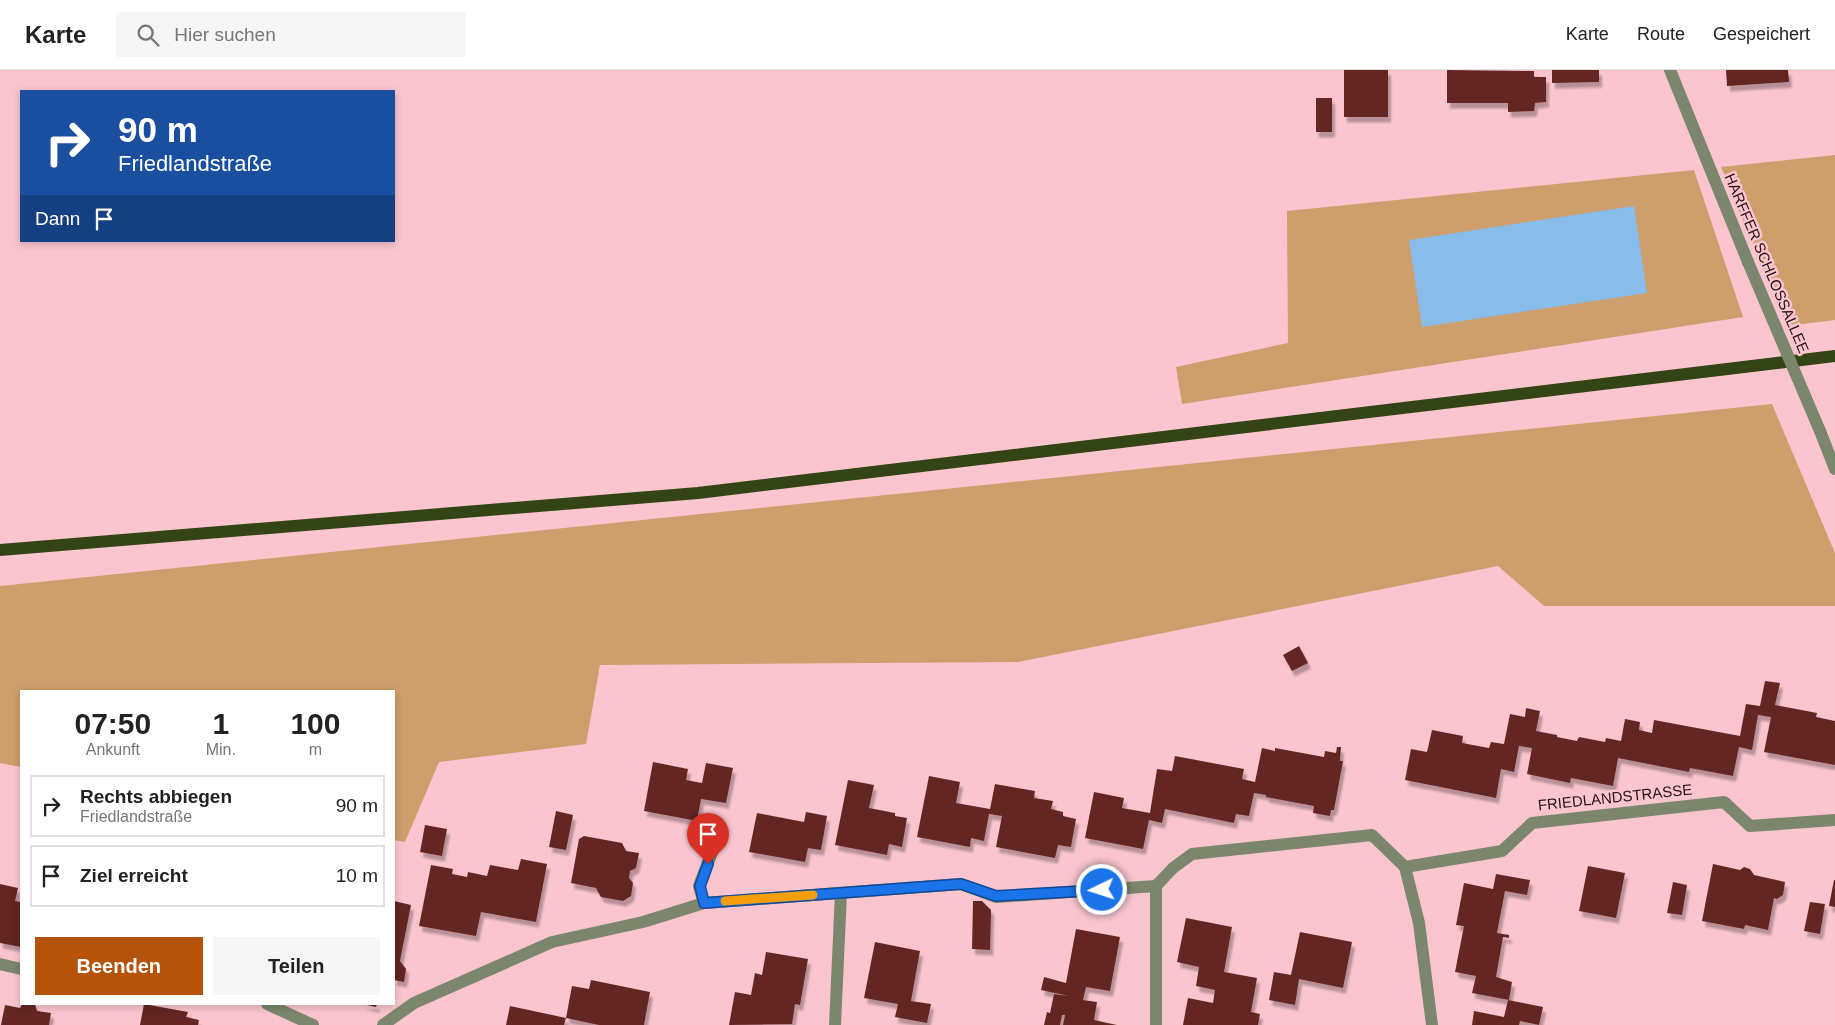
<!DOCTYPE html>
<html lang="de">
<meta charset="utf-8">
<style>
body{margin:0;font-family:Helvetica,sans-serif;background:#f6f6f6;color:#222;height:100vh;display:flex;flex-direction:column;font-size:19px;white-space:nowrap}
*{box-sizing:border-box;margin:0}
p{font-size:16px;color:#767676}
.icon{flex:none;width:28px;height:28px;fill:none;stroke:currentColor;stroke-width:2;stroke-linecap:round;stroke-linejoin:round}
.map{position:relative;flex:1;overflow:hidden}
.sheet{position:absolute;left:20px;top:620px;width:375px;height:315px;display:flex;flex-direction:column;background:#fff;border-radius:0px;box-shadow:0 2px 8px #0003}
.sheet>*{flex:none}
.guide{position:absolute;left:20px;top:20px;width:375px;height:152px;border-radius:0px;box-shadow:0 2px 8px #0003;background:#1a4fa0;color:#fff;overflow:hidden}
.pin{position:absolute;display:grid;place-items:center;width:42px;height:42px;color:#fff;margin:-51px -21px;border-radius:50% 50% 50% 0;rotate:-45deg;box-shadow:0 0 5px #0007}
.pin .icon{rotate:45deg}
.me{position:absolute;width:55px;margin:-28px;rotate:266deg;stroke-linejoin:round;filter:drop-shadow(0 0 4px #0008)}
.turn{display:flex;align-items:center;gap:18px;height:105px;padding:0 15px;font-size:22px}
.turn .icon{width:65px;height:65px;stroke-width:2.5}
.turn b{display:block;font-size:35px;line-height:42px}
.then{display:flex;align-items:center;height:48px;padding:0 15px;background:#0003;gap:10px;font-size:19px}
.eta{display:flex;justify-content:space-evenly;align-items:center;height:85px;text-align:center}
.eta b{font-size:30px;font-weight:700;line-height:35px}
.cta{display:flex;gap:10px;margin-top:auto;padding:10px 15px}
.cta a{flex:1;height:58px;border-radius:0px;background:#b45309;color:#fff;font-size:20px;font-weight:700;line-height:58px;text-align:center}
.cta a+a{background:#f6f6f6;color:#222}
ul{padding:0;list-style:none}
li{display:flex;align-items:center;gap:15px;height:62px;margin:0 10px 8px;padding:0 5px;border:2px solid #e0e0e0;border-radius:0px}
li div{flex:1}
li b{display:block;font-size:19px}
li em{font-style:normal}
header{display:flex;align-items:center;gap:30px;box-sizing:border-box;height:70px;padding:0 25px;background:#fff;border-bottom:1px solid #e0e0e0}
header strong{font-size:24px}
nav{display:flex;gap:28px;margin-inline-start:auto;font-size:18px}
.search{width:350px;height:45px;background:#f6f6f6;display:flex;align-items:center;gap:12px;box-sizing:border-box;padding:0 18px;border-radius:0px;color:#767676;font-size:19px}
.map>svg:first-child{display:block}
.forest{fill:#ce9e6c}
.water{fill:#87bceb}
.building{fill:#642824;filter:url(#shadow)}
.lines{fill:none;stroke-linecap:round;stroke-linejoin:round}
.street{stroke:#7b866c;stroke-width:12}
.primary{stroke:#344515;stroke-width:12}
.street-bridge{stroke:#7b866c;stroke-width:12}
.route-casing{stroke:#114b97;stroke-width:12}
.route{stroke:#1a73e8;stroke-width:9}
.slow{stroke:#f59e0b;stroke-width:9}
.labels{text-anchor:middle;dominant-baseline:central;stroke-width:5;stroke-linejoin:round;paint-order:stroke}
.street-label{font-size:15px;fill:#281116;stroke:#fac5cf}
</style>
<header>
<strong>Karte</strong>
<div class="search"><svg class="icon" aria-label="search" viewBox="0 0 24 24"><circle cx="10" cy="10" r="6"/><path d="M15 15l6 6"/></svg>Hier suchen</div>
<nav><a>Karte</a><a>Route</a><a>Gespeichert</a></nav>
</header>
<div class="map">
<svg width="1835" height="955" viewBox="0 0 1835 955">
<defs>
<filter id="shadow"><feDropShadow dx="3" dy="5.5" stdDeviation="1" flood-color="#0004"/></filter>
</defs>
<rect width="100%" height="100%" fill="#fac5cf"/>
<g class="forest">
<path d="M1835,85v165l-48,6 -66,-159z"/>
<path d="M1694,100l49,147 -561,87 -6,-37 112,-24 -1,-132z"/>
<path d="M1772,334l63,149v53h-291l-46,-40 -480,96 -418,3 -14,79 -147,18 -34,80 -11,-2v-149h-373v76l-21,-4v-177z"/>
</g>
<path class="water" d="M1634,136l13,87 -225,34 -13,-87z"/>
<g class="building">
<rect x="1344" y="0" width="44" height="47"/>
<path d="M1447,0l87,1v6h12v25l-11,1 -1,8 -26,1v-9h-61z"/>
<path d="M1552,0h47v12l-47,1z"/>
<path d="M1726,0h62l1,12 -62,4z"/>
<rect x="1316" y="28" width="16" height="34"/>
<path d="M1299,576l9,17 -16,8 -9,-16z"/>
<path d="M1765,611l15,2 -5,22 42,8 -1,4 19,4v44l-71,-13 7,-35 -13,-2 -6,35 -13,-3 -6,29 -43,-8 -1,4 -71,-14 -5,28 -42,-8 -1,5 -43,-9 5,-26 -13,-2 -5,26 -13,-3 -5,29 -91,-18 6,-31 16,3 5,-22 31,6 -1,7 27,5 2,-6 13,2 6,-30 15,3 1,-9 14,3 -4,20 21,4v2l20,4 2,-4 26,5 1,-4 15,3 4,-22 15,3 -1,8 13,3 2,-13 86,16 6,-32 14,2z"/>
<path d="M1337,677h4l-1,14h3l-9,49h-3l-1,6 -17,-3 1,-7 -48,-9v-2l-12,-2 -5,23 -13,-2 -2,9 -69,-14 -3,14 -13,-3 -6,29 -58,-11 9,-46 30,6 -2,10 28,5 7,-44 15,2 3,-15 69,13 -2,10 13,3 7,-34 13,3v-3l49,9 1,-6 11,2z"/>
<path d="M653,692l35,7 -2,11 16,3 4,-20 27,5 -7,35 -25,-4 -4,22 -53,-10z"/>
<path d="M929,706l31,6 -4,21 34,6 5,-25 40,7 -1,7 19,3 -2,8 12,3v4l13,3 -5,28 -13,-2 -3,13 -59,-11 6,-31 -13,-2 -5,27 -13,-3 -1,9 -53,-10z"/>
<path d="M848,710l26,5 -5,23 26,5v3l12,2 -5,29 -13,-3 -2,11 -52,-10z"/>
<path d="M556,741l17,4 -7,35 -17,-3z"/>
<path d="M806,742l21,4 -6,34 -13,-2 -3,14 -56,-10 8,-39 47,9z"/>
<path d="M425,755l22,4 -5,27 -22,-4z"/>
<path d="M584,766l38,7 4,8 13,2 -3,15 -6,3 -1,7 4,5 -2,13 -8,5 -22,-4 -5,-9 -25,-5 8,-44z"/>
<path d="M521,789l26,5 -11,58 -55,-10 -5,24 -57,-10 12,-61 22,4 -1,5 15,3 1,-5 19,4 3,-11 28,5z"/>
<path d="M1713,794l27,6 4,-3 6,2 4,6 31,7 -2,13 -6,4 -3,-1 -6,32 -23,-5 -1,4 -42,-8z"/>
<path d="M1588,796l37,7 -9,45 -37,-7z"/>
<path d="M1496,804l34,6 -3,15 -22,-4 -8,42 12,2v3l-6,-1 -7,40 16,5 -3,18 -37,-7 4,-17 -21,-4 9,-46 -8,-1 8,-42 29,6z"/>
<path d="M1834,810h1v27l-6,-1z"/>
<path d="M1673,812l14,3 -5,30 -15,-2z"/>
<path d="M0,814l18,4 -3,13 6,1v45l-21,-4z"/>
<path d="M394,831l17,4 -11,56 6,8 -2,13 -10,-2z"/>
<path d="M973,831h9l9,9 -1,40 -18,-1z"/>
<path d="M1810,832l15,2 -5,30 -16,-3z"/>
<path d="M1186,848l46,9 -8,45 33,6 -6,34 9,2 -2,11h-75l5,-27 25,5 2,-13 -19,-4 3,-19 -22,-5z"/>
<path d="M1076,859l44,8 -10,54 -24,-4 -3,13 14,2 -3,18 23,5h-54l2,-10h-3l-2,10h-16l3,-13 3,1 4,-19 15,2 -28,-6 3,-13 22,6z"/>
<path d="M1300,862l52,10 -9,46 -44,-9 -4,26 -26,-5 5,-28 17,3z"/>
<path d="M875,872l45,9 -9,50 20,3 -4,19 -32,-6 3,-13 -34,-6z"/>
<path d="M766,882l42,7 -8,46 -5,-1 -3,20 -63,1 6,-33 16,3 4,-22 7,2z"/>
<path d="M591,910l59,12 -6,33h-45l-33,-7 6,-32 17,3z"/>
<path d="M1508,930l35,7 -4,18 -19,-4 -1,4h-47l2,-14 30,6z"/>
<path d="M22,934h13l2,7 14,2 -2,12h-48l4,-20 15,3z"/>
<path d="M144,934l44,8 -2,5 13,3 -1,5h-58z"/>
<path d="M362,934h15l-1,3z"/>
<path d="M510,936l56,12 -2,7h-58z"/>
</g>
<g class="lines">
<g class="street">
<path d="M1670,0l78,192"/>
<path d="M1820,361l15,38"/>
<path d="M1405,797l14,56 13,102"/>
<path d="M1156,816v139"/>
<path d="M704,833l-5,-17 13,-34"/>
<path d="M0,894l21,5"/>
<path d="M267,934l46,21"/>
<path d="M383,955l31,-22 138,-61 91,-20 61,-19 257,-19 35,13 160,-11 17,-18 19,-14 180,-19 33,32 97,-16 30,-28 192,-21 26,24 85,-6"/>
<path d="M835,955l6,-132"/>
</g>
<path class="primary" d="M0,480l698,-57 1137,-137"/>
<path class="street-bridge" d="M1748,192l72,169"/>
</g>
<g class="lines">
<defs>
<path id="route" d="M708,794l-8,22 4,17 257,-19 35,12 106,-6"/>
</defs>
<use href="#route" class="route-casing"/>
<use href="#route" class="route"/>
<path class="slow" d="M725,831l88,-6"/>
</g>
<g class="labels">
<g class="street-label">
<text transform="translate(1767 193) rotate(67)">HARFFER SCHLOSSALLEE</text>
<text transform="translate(1615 727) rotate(-6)">FRIEDLANDSTRASSE</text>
</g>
</g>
</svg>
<div class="pin" style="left:708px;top:794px;background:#d93025"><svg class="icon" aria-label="arrive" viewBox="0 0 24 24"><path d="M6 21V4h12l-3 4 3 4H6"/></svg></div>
<svg class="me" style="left:1102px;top:820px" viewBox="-20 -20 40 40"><circle r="17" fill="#1a73e8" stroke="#fff" stroke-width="3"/><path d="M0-11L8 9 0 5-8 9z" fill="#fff"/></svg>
<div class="guide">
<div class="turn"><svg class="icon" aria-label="right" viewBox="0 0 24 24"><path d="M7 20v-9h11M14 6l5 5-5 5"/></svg><div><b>90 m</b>Friedlandstraße</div></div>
<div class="then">Dann<svg class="icon" aria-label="arrive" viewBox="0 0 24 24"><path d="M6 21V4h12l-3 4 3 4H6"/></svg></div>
</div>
<section class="sheet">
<div class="eta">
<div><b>07:50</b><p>Ankunft</p></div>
<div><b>1</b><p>Min.</p></div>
<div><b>100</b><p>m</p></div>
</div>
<ul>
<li><svg class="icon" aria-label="right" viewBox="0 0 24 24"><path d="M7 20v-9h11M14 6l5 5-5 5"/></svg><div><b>Rechts abbiegen</b><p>Friedlandstraße</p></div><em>90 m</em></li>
<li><svg class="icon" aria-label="arrive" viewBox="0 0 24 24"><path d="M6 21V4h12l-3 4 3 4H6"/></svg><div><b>Ziel erreicht</b></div><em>10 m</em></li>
</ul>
<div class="cta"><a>Beenden</a><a>Teilen</a></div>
</section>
</div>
